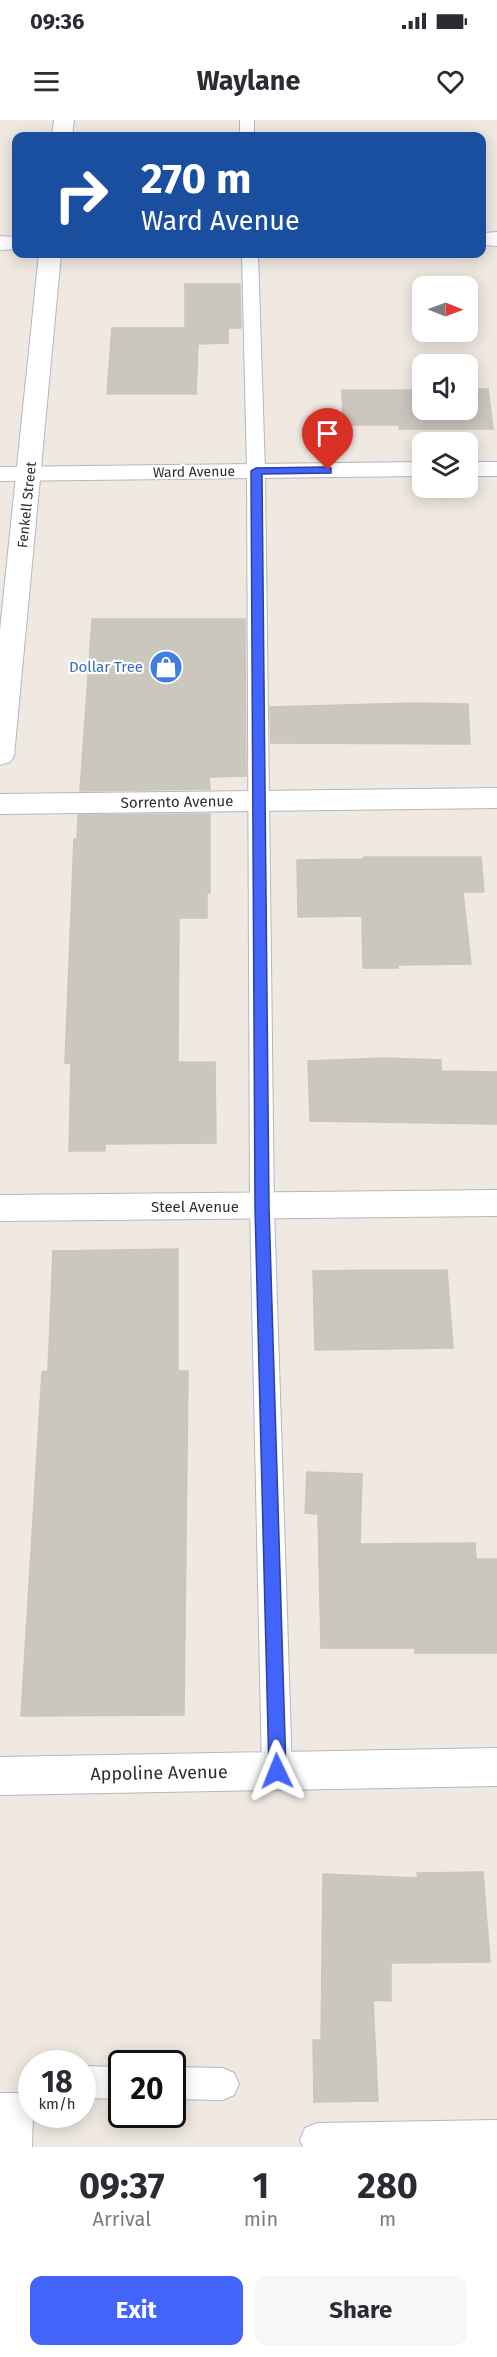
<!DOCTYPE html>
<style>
body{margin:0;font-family:"Fira Sans",sans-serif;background:#f7f7f7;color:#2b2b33;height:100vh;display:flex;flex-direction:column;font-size:22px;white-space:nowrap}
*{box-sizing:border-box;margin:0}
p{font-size:20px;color:#7c7c81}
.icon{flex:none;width:33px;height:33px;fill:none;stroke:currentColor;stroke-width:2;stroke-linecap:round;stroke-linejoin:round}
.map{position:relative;height:2027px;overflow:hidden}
.details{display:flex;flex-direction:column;background:#fff;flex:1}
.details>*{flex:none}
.top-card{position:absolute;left:12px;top:12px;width:474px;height:126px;border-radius:12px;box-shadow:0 3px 15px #0003;background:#1a4fa0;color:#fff;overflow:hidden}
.needle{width:39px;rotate:91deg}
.controls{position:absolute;left:412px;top:156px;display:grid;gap:12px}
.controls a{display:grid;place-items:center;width:66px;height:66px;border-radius:12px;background:#fff;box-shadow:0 3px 15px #0003;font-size:30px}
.speed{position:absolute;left:18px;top:1930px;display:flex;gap:12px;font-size:30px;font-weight:700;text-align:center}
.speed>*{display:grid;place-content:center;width:78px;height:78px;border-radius:50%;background:#fff;box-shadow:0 3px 15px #0003;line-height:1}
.speed small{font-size:15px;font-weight:400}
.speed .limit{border:3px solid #111;border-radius:9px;background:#fff;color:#111}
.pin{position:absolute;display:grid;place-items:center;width:51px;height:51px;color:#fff;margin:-62px -26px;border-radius:50% 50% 50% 0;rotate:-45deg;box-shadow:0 0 6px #0007}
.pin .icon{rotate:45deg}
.me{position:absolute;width:66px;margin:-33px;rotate:358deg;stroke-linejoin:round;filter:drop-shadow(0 0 4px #0008)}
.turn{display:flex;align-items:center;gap:21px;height:126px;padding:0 30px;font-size:27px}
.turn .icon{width:78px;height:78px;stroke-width:2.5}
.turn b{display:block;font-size:42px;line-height:51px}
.eta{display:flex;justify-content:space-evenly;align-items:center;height:102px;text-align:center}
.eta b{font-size:36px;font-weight:700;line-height:42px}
.action{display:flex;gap:12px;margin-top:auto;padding:12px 30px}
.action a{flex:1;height:69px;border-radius:12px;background:#4264fb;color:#fff;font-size:24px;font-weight:700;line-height:69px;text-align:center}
.action a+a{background:#f7f7f7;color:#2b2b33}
.status{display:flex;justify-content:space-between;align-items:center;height:42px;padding:0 30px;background:#fff;direction:ltr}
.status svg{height:16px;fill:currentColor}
header{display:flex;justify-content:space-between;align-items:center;height:78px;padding:0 30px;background:#fff;font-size:27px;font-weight:700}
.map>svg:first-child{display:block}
.building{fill:#cbc7bf;stroke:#cbc5ba;stroke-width:1.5}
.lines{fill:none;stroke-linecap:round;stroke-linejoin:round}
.service-casing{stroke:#b4b7c1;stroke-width:2}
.minor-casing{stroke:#b4b7c1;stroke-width:2}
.tertiary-casing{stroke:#b4b7c1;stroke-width:2}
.service{fill:#fff;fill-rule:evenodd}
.minor{fill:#fff;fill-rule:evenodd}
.tertiary{fill:#fff;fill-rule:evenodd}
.route{fill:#4264fb;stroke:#2b41a3;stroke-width:1.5}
.labels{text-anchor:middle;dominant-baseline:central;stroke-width:4.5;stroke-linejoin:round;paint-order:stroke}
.far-street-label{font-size:14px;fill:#2e2e2e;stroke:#fff}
.shop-label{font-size:15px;fill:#366cbe;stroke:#fff;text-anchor:end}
.street-label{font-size:15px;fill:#2e2e2e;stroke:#fff}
.near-street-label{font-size:18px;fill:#2e2e2e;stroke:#fff}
</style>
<div class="status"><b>09:36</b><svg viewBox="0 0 49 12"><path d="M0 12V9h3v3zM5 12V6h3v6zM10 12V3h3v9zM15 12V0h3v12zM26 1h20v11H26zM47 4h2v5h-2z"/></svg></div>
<header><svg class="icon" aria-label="menu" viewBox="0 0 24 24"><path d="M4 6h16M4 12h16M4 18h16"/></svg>Waylane<svg class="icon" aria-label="heart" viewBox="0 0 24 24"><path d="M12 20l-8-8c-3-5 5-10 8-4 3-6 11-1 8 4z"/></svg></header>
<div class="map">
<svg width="497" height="2027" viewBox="0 0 497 2027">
<rect width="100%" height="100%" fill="#efe9e1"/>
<g class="building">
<path d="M185,164h55l1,44h-13v15l-30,1 -2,50h-89l5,-66h73z"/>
<path d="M468,269h20l5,40h-94v-4h-56l-1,-35h81v20h45z"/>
<path d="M92,499h153l1,157 -37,1 1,12 -130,2z"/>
<path d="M415,583l53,1 2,40 -199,-1 -1,-36z"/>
<path d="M210,694v79h-3v25h-28l-1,144h37l1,81 -111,1v7h-36l2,-88h-6l9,-224h3l1,-24z"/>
<path d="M364,737h117l3,35h-21l8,72 -73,1v3h-35l-1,-52 -64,1 -1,-57 67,-1z"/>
<path d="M384,938l57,2v11l56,1v52l-187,-3 -2,-60z"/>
<path d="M178,1129v122h10l-4,344 -163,1 21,-344 6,-1 5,-120z"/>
<path d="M386,1150h61l6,78 -138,2 -2,-79z"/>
<path d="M307,1352l55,2 -2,70 115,-1 1,16h21v94h-82v-5h-94l-3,-134 -13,-1z"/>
<path d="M483,1752l7,90 -99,1v38l-18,-1 5,101 -64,1 -1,-62h8l2,-166 95,4 -1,-5z"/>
</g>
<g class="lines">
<defs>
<g id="service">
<rect x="240" y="0" width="14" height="16"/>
<path d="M242,134h16l7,217 9,736 18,564 -4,10 -11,4 -11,-4 -4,-10 -12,-564 -3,-736z"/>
<path d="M82,1946l40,1v32l-40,-1z"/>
<path d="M172,1947l51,1 11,5 5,11 -5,11 -11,5 -51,-1z"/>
<path d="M0,1973h17l12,4 4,18 -1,32h-32z"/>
<path d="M497,2000v27h-194l-3,-7 5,-12 12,-5z"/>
</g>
<g id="minor">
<path d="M497,112v14l-15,-1v-12z"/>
<path d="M0,116l16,1v12l-16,1z"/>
<path d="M423,342v14l-423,5v-14z"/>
<rect x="468" y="342" width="29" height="14"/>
<path d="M497,668v20l-497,6v-20z"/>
<path d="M497,1070v26l-497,5v-26z"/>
<path d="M497,1628v38l-497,9v-38z"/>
</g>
<g id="tertiary">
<path d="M54,0h20l-2,16h-20z"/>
<path d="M39,134h22l-47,502 -4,6 -10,3v-135z"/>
</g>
</defs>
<use href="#service" class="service-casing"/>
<use href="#minor" class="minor-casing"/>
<use href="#tertiary" class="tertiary-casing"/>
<use href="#service" class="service"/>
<use href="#minor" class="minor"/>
<use href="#tertiary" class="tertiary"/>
</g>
<path class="route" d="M328,347l3,1v5l-69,1 7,733 17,564 -3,6 -6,2 -6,-2 -2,-6 -14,-564 -4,-736 5,-3z"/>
<defs>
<symbol id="shop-disc" viewBox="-11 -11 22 22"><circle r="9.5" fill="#3f7fe0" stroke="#fff"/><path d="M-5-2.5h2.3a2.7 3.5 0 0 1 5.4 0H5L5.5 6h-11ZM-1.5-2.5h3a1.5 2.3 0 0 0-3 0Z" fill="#fff"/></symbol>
</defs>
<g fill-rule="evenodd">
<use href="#shop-disc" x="147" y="528" width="38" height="38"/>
</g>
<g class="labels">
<g class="far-street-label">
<text transform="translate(194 352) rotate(-1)">Ward Avenue</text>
<text transform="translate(27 385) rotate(-84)">Fenkell Street</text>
</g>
<g class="shop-label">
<text x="143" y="547">Dollar Tree</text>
</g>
<g class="street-label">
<text transform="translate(177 682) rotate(-1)">Sorrento Avenue</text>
<text x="195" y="1087">Steel Avenue</text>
</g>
<g class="near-street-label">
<text transform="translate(159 1653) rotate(-1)">Appoline Avenue</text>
</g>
</g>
</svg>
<div class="controls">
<a><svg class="needle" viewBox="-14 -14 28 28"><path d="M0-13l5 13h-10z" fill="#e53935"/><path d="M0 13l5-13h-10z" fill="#7c7c81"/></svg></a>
<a><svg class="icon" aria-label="sound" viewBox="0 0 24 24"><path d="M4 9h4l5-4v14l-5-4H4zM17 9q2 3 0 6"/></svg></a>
<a><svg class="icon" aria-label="layers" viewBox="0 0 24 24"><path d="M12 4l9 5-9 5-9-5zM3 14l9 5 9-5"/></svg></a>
</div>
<div class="speed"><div>18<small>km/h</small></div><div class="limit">20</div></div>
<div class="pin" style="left:328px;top:350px;background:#d93025"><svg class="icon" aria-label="arrive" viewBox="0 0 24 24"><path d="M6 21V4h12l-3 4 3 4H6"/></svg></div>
<svg class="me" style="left:277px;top:1651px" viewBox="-20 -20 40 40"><path d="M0-17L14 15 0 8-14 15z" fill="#4264fb" stroke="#fff" stroke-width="4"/></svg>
<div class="top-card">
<div class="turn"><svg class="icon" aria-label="right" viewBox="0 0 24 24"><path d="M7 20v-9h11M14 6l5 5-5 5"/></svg><div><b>270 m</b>Ward Avenue</div></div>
</div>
</div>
<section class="details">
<div class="eta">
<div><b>09:37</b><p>Arrival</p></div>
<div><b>1</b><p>min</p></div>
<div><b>280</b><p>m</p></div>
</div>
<div class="action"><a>Exit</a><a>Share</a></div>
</section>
